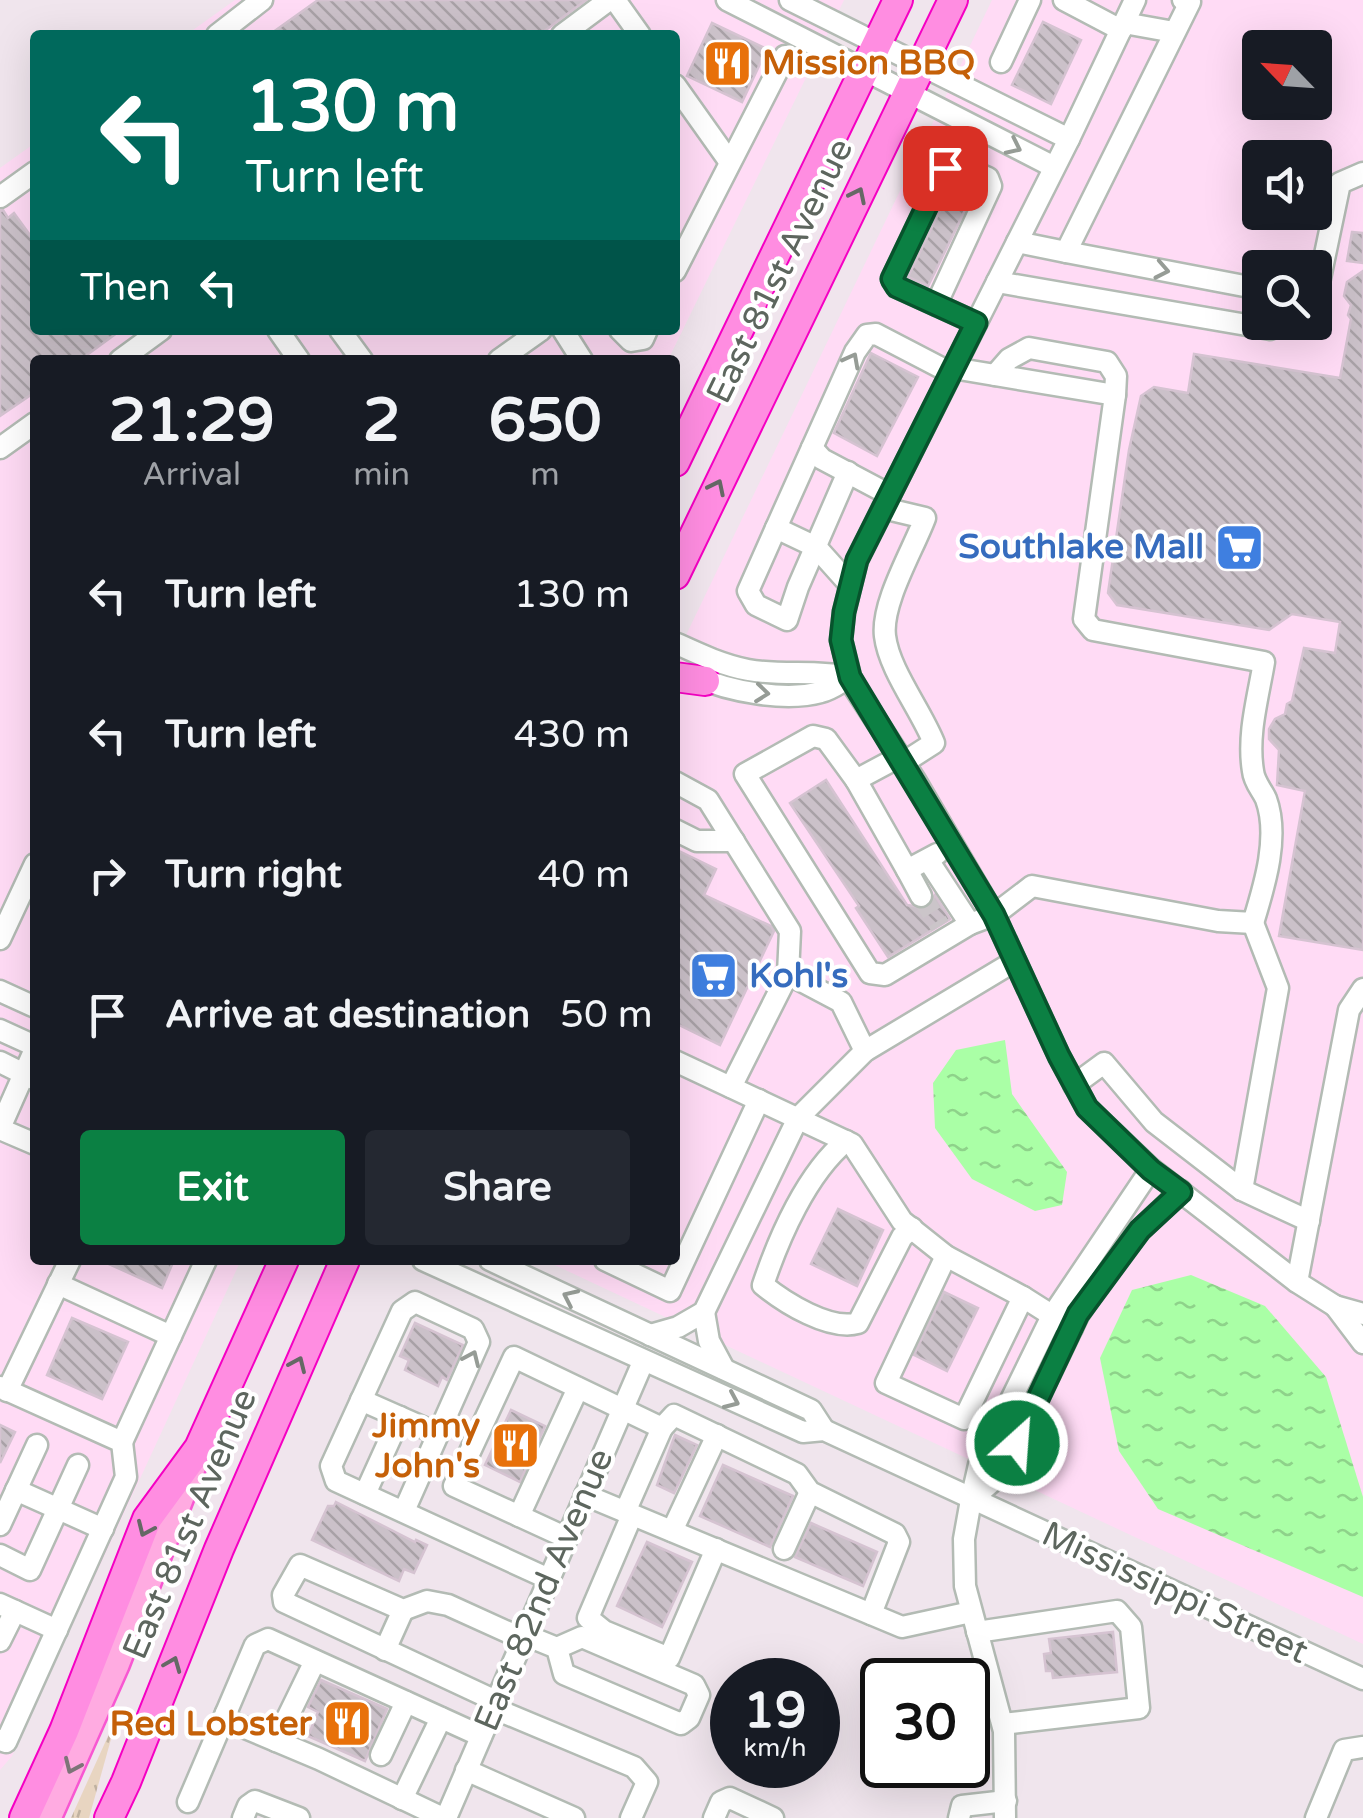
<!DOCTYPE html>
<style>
body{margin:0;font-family:"Varela Round",sans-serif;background:#242831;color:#f1f3f6;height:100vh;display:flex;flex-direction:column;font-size:38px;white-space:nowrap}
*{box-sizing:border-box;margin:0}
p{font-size:32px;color:#9ea1a6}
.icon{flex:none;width:55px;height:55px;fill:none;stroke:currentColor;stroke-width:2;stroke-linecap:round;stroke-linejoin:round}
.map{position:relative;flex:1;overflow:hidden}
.sheet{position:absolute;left:30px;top:355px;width:650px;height:910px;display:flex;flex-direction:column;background:#171b24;border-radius:10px;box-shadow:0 10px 40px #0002}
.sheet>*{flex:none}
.top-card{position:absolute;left:30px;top:30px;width:650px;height:305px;border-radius:10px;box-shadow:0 10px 40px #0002;background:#00695c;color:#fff;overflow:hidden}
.needle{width:65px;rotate:295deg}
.fabs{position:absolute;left:1242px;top:30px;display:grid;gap:20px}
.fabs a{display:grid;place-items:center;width:90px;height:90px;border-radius:10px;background:#171b24;box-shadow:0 10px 40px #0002;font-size:50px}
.speed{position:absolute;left:710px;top:1658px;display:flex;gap:20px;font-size:50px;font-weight:700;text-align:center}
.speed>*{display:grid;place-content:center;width:130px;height:130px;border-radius:50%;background:#171b24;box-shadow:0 10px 40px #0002;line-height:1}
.speed small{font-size:25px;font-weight:400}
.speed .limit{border:5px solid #111;border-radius:15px;background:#fff;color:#111}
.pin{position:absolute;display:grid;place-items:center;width:85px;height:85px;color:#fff;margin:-42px;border-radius:20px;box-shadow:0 5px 15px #0006}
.me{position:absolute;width:110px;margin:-55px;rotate:26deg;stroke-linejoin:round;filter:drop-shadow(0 0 8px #0008)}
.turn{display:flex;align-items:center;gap:35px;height:210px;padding:0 50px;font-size:45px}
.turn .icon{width:130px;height:130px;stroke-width:2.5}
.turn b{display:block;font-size:70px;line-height:85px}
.then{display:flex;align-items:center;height:95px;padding:0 50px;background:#0003;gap:20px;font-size:38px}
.eta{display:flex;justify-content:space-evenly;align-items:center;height:170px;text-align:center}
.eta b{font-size:60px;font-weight:800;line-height:70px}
.primary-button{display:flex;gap:20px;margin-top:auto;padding:20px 50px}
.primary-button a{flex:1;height:115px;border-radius:10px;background:#0b8043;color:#fff;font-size:40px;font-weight:800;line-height:115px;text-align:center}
.primary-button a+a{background:#242831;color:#f1f3f6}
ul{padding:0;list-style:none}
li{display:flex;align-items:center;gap:30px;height:140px;padding:0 50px}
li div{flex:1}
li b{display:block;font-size:38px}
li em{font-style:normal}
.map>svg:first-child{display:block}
.commercial{fill:#ffdbf5;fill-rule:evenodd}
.grass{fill:url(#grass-tufts)}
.water{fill:url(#water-ripples)}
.building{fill:url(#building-back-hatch);stroke:#d5c3d1;stroke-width:2.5}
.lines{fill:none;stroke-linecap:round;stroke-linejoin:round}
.minor-tunnel{stroke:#cbc5c9;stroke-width:20;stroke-dasharray:20 10;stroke-linecap:butt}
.minor-casing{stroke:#b3bbb4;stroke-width:25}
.major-casing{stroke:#f857d2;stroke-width:30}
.highway-casing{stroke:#f500c3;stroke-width:32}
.minor{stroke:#fff;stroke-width:20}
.major{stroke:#ffabe1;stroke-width:25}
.highway{stroke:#ff8de1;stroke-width:28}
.oneway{stroke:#969c96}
.oneway2{stroke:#656865}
.oneway3{stroke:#7d7478}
.route-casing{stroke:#07532c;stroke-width:25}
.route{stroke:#0b8043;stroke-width:18}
.labels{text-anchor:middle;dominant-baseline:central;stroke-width:8;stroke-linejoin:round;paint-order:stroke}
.food-label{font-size:35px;font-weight:bold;fill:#c56008;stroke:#fff;text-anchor:end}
.street-label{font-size:35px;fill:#5d665e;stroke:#fff}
.shop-label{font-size:35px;font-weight:bold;fill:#366cbe;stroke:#fff;text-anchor:end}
</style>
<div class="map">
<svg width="1363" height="1818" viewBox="0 0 1363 1818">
<defs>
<pattern id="grass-tufts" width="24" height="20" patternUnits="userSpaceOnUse" patternTransform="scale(2.5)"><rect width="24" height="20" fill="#e8d5c1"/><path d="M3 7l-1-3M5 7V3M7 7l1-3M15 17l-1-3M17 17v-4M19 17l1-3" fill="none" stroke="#bfb1a0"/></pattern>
<pattern id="water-ripples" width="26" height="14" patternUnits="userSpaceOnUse" patternTransform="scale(2.5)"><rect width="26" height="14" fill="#aaffa6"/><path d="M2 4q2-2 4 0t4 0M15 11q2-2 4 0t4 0" fill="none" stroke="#8ed28a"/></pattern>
<pattern id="building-back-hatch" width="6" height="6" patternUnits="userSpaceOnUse" patternTransform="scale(2.5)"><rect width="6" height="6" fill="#cbc1c9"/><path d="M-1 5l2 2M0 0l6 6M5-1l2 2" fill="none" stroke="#a8a1a6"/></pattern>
</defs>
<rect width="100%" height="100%" fill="#f0e5ed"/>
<g class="commercial">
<path d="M235,0h609l-176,360h-633v900h206l-229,496 -12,14v-1602l35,-25v187h640v-295h-489z"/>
<path d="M992,0h371v1644l-819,-384h131v-602zM1260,48h55v54h-55zM1260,158h55v54h-55zM1260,268h55v54h-55z"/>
</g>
<path class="grass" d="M118,1714l-29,104h-18z"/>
<g class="water">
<path d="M1005,1040l7,54 55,78 -5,33 -27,6 -63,-32 -37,-51 -2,-45 23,-33z"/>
<path d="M1191,1275l74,31 61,71 37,120v100l-205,-88 -39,-58 -19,-93 32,-68z"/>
</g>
<g class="building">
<path d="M318,0h268l-47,35h-270z"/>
<path d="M1043,22l38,18 -30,64 -39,-19z"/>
<path d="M712,23l55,26 -25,53 -55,-26z"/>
<path d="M947,196l20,10 -39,80 -20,-9z"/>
<path d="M3,210l5,8 6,-5 21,29v88h86l-41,30h-45v32l-35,24v-205z"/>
<path d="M1352,232l11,1v30l-16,-2z"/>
<path d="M1363,271v679l-84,-14 26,-145 -28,-6 2,-35 -10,-11v-10l6,-10 10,-5 2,-10 5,-3 12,-53 31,5 5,-31 -48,-8 -23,16 -152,-25 -9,-12 21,-143 12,-54 13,-9 34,6 6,-39 146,24 11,-59 -3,-4 3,-10 -7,-9 3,-14z"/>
<path d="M871,353l47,24 -41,79 -43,-23z"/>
<path d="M826,780l81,125 20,3 8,-13 15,24 -62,38 -32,-49 3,-2 -69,-103z"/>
<path d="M675,849l41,20 -12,26 67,31 3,5 -54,114 -45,-22z"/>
<path d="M838,1209l45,21 -26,56 -46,-22z"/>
<path d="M100,1260h74l-12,28z"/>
<path d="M944,1292l34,16 -31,63 -33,-16z"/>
<path d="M72,1318l56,24 -26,57 -55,-24z"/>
<path d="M415,1323l48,22 -16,35 -5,-3 -4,9 -33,-16 4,-10 -9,-4z"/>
<path d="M511,1410l34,16 -25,56 -35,-17z"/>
<path d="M0,1425l15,7 -15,31z"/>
<path d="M675,1435l22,10 -23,48 -17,-8z"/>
<path d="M723,1465l70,31 -23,51 -70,-31z"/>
<path d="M336,1502l79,40 1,-2 11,5 -13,28 -10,-4 -5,12 -87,-41 16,-34h6z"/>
<path d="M811,1523l66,29 -14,34 -68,-29z"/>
<path d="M647,1542l45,20 -30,65 -45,-21z"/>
<path d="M1113,1632l4,40 -64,6 -1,-7h-6l-2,-17 7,-1 -2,-14z"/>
<path d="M321,1680l66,29 -22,52 -57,-25 10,-24 -10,-5z"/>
</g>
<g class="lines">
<path class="minor-tunnel" d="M921,896l19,30"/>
<defs>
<g id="minor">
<path d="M615,0l25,35"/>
<path d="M727,0l327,167"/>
<path d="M790,0l279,139"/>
<path d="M1064,0l57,30"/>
<path d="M1135,0l-66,139 -212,421 -13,52 -3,28 11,44 63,96 79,135 65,141 28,52 64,61 146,113 38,24 28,8"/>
<path d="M1124,23l50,9"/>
<path d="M217,35l45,-35"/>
<path d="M562,35l47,-35"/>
<path d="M1001,62l29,-62"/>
<path d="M675,85l54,76"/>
<path d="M0,197l35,-25"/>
<path d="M1017,242l49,10 124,-250 -7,-2"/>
<path d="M1066,252l194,37"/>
<path d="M675,271l110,-215"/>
<path d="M997,282l273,47 17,-7"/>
<path d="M1315,302l25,-119 23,-10"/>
<path d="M936,305l55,-119 -3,-8 -32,-14 -11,4 -53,111 5,8 79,36"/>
<path d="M278,330l21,30"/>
<path d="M340,330l22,30"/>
<path d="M563,330l19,30"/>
<path d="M620,330l11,11 12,-2 4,-9"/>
<path d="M120,360l41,-30"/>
<path d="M499,360l42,-30"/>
<path d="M995,375l14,-16 20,-11 78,14 9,14 -1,19"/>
<path d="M0,448l35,-25"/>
<path d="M812,448l10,11 68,36"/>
<path d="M883,508l42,10c-12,32 -44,85 -40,118 4,34 36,74 49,107l-31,20"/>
<path d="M776,528l-28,63 8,14 31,15 11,-33 50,-115"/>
<path d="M850,585l-34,-38 -40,-19 79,-176 12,-17 9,-1 75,39"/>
<path d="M675,643c24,11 47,22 73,27 34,6 68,0 102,7"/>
<path d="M695,676c33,15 90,26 126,16 10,-2 20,-10 29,-15"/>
<path d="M899,757l-43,23 51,90 30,-16"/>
<path d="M856,780l-30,-41 -13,-3 -68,38 125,199 15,2 85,-51"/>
<path d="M675,782l33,18 82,131 -2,43"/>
<path d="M675,830l22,11h37"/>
<path d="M928,860l42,64 24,-9 38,-29 186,35 35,2c11,-36 27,-86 13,-124 -4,-9 -12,-17 -13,-28 -6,-36 5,-73 11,-109l-171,-32 -9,-11 31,-224 -162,-27"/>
<path d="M907,870l14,26"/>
<path d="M0,939l35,-75"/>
<path d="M0,991l35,16"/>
<path d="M0,1030l35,16"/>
<path d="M675,1061l177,83 50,77 44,35 77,41 49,31"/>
<path d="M0,1062l34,17"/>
<path d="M1074,1085l30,-22 50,59 88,68 67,31"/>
<path d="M731,1087l57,-113 53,28 24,49"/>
<path d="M0,1128l35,-79"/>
<path d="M0,1129l35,15"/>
<path d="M846,1141c-39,32 -67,96 -83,144 22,18 67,46 95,38l44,-86 10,-9"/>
<path d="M1242,1190l36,-202 -25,-65"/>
<path d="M946,1256l-60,127 78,36 59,-122"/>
<path d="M423,1260l380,172 21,-2 539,249"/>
<path d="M490,1260l321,150 13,20"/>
<path d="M605,1260l65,31 89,-191"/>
<path d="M1297,1282l52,-272 14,-21"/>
<path d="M58,1284l113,52"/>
<path d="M1335,1306l28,37"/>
<path d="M704,1312l5,29 15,28"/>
<path d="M650,1335l28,-8 26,-15 94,-194 67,-67 150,-90"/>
<path d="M0,1387l122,55 4,35 -120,265 -6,-2"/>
<path d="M7,1391l63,-131"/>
<path d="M361,1400l77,34"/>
<path d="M122,1442l84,-182"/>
<path d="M16,1490l87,39"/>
<path d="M365,1494l35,-77"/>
<path d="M585,1495l317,132 69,-15"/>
<path d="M971,1500l32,-28 75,-157 30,-45 33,-41 40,-38"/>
<path d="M404,1511l75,-169 -6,-13 -58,-27 -13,9 -71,155 5,15 213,98"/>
<path d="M625,1512l37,-84"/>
<path d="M632,1515l-44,103 16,13 65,27 47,-109"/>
<path d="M519,1516l59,-128"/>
<path d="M0,1525l37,-80"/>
<path d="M672,1531l45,-96"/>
<path d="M567,1538l-113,-52 60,-129 148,71 12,-13 123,59 13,18 85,42 4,8 -28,72"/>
<path d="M784,1549l26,-57"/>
<path d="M0,1555l30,15 48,-105"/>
<path d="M0,1604l57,26"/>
<path d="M977,1632l140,-21 14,16 8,81 -136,16"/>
<path d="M525,1635l32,13 7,26 117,50 8,-6 10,-23 -5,-10 -112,-48 -25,11"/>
<path d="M0,1641l15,-30"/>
<path d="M385,1650l18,-40"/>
<path d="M496,1701l-212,-99 -1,-7 17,-30 103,45 24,-9 21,4 75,34"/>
<path d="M493,1708l141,59 13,15 -16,36"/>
<path d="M276,1741l39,-80"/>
<path d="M381,1755l25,-53"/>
<path d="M466,1770l108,48"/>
<path d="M402,1799l39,-81"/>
<path d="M188,1802l38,-89"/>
<path d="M243,1818l5,-12 7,-5 44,17"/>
<path d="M443,1818l-124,-59 -88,-37 -5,-9 29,-68 13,-6 213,97"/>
<path d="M446,1818l197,-456"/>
<path d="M714,1818l7,-16 9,-4 43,20"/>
<path d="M959,1818l3,-12 44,-5"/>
<path d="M1005,1818l-1,-87 -39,-145 -1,-47 7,-39 8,-35 73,-149 99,-147"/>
<path d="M1316,1818l28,-68 19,-3"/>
</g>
<path id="major" d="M48,1818l68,-153 78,-202"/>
<g id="highway">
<path d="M675,462l223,-462"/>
<path d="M675,575l278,-575"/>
<path d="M675,677l30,4"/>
<path d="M24,1818l40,-87 83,-212 52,-71 85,-188"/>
<path d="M109,1818l17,-36 93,-233 126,-289"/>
</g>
</defs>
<use href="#minor" class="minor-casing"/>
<use href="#major" class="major-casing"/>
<use href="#highway" class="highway-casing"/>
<use href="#minor" class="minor"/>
<use href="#major" class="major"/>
<use href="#highway" class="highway"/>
</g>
<defs><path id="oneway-chevron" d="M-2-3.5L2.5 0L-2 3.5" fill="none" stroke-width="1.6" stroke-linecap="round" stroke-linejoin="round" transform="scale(2.5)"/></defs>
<g class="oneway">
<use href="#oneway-chevron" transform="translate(1014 147) rotate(26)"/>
<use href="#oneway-chevron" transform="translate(1162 270) rotate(11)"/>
<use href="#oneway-chevron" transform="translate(852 360) rotate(-62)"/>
<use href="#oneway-chevron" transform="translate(762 693) rotate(6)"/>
<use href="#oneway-chevron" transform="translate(570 1297) rotate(-155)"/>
<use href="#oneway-chevron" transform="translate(472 1358) rotate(-66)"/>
<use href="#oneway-chevron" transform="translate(732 1401) rotate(24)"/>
</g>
<g class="oneway2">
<use href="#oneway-chevron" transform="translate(858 195) rotate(-64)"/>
<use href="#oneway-chevron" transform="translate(717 487) rotate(-64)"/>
<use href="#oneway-chevron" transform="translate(298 1364) rotate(-66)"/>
<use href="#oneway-chevron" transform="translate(145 1529) rotate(114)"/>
<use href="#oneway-chevron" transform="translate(173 1664) rotate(-68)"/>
</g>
<use class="oneway3" href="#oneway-chevron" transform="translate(72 1766) rotate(114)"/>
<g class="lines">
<defs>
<path id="route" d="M945,168l-53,111 5,8 79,36 -119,237 -13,52 -3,28 9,37 144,238 65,141 28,52 64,62 30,22 -41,38 -62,84 -61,129"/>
</defs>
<use href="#route" class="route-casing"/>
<use href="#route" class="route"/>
</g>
<defs>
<symbol id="restaurant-square" viewBox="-11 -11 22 22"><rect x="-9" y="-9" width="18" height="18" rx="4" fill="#e8710a" stroke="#fff"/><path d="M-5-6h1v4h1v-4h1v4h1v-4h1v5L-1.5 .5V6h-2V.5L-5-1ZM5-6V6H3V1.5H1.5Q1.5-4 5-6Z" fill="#fff"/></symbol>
<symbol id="supermarket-square" viewBox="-11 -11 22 22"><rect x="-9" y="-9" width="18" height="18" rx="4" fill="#3f7fe0" stroke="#fff"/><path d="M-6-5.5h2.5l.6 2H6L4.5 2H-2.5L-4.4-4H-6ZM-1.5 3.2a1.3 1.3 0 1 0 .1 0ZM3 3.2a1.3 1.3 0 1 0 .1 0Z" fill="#fff"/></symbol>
</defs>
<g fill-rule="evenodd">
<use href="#restaurant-square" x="700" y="36" width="55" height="55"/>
<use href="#supermarket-square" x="1212" y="520" width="55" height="55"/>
<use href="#supermarket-square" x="686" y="948" width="55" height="55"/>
<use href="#restaurant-square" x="488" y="1418" width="55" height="55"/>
<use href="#restaurant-square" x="320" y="1696" width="55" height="55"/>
</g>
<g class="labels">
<g class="food-label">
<text x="762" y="63" text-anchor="start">Mission BBQ</text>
<text x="480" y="1426">Jimmy<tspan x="480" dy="40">John's</tspan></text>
<text x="312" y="1724">Red Lobster</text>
</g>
<g class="street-label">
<text transform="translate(780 271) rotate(-64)">East 81st Avenue</text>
<text transform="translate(190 1524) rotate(-67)">East 81st Avenue</text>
<text transform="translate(544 1590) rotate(-67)">East 82nd Avenue</text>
<text transform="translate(1175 1593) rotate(25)">Mississippi Street</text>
</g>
<g class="shop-label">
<text x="1204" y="547">Southlake Mall</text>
<text x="749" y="976" text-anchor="start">Kohl's</text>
</g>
</g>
</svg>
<div class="fabs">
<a><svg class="needle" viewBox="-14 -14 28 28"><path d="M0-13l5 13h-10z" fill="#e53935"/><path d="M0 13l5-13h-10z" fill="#9ea1a6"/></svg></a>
<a><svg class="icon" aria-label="sound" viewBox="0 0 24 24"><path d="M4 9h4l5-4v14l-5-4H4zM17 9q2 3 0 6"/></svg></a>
<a><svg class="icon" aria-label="search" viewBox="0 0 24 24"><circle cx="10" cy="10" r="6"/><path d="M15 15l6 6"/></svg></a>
</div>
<div class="speed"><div>19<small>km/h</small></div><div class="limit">30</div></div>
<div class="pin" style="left:945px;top:168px;background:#d93025"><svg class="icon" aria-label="arrive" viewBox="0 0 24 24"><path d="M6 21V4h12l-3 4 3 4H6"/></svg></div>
<svg class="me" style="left:1017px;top:1443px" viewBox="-20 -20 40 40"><circle r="17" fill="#0b8043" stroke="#fff" stroke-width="3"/><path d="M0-11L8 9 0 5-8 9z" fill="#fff"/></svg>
<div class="top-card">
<div class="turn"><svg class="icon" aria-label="left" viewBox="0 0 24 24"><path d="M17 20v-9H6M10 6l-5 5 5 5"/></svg><div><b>130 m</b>Turn left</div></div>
<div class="then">Then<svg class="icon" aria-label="left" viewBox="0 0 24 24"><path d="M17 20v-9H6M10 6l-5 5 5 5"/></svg></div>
</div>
<section class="sheet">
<div class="eta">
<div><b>21:29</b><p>Arrival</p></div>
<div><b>2</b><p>min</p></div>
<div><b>650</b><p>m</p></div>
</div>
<ul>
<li><svg class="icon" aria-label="left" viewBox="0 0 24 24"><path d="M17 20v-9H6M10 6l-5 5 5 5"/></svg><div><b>Turn left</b></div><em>130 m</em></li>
<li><svg class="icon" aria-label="left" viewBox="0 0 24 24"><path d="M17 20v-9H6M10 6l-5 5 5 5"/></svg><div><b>Turn left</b></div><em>430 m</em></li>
<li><svg class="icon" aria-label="right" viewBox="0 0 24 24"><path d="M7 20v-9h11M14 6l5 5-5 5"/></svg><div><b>Turn right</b></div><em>40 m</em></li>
<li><svg class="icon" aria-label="arrive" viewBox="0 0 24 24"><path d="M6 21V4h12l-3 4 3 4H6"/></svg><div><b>Arrive at destination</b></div><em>50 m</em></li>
</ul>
<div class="primary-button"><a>Exit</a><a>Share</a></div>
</section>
</div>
